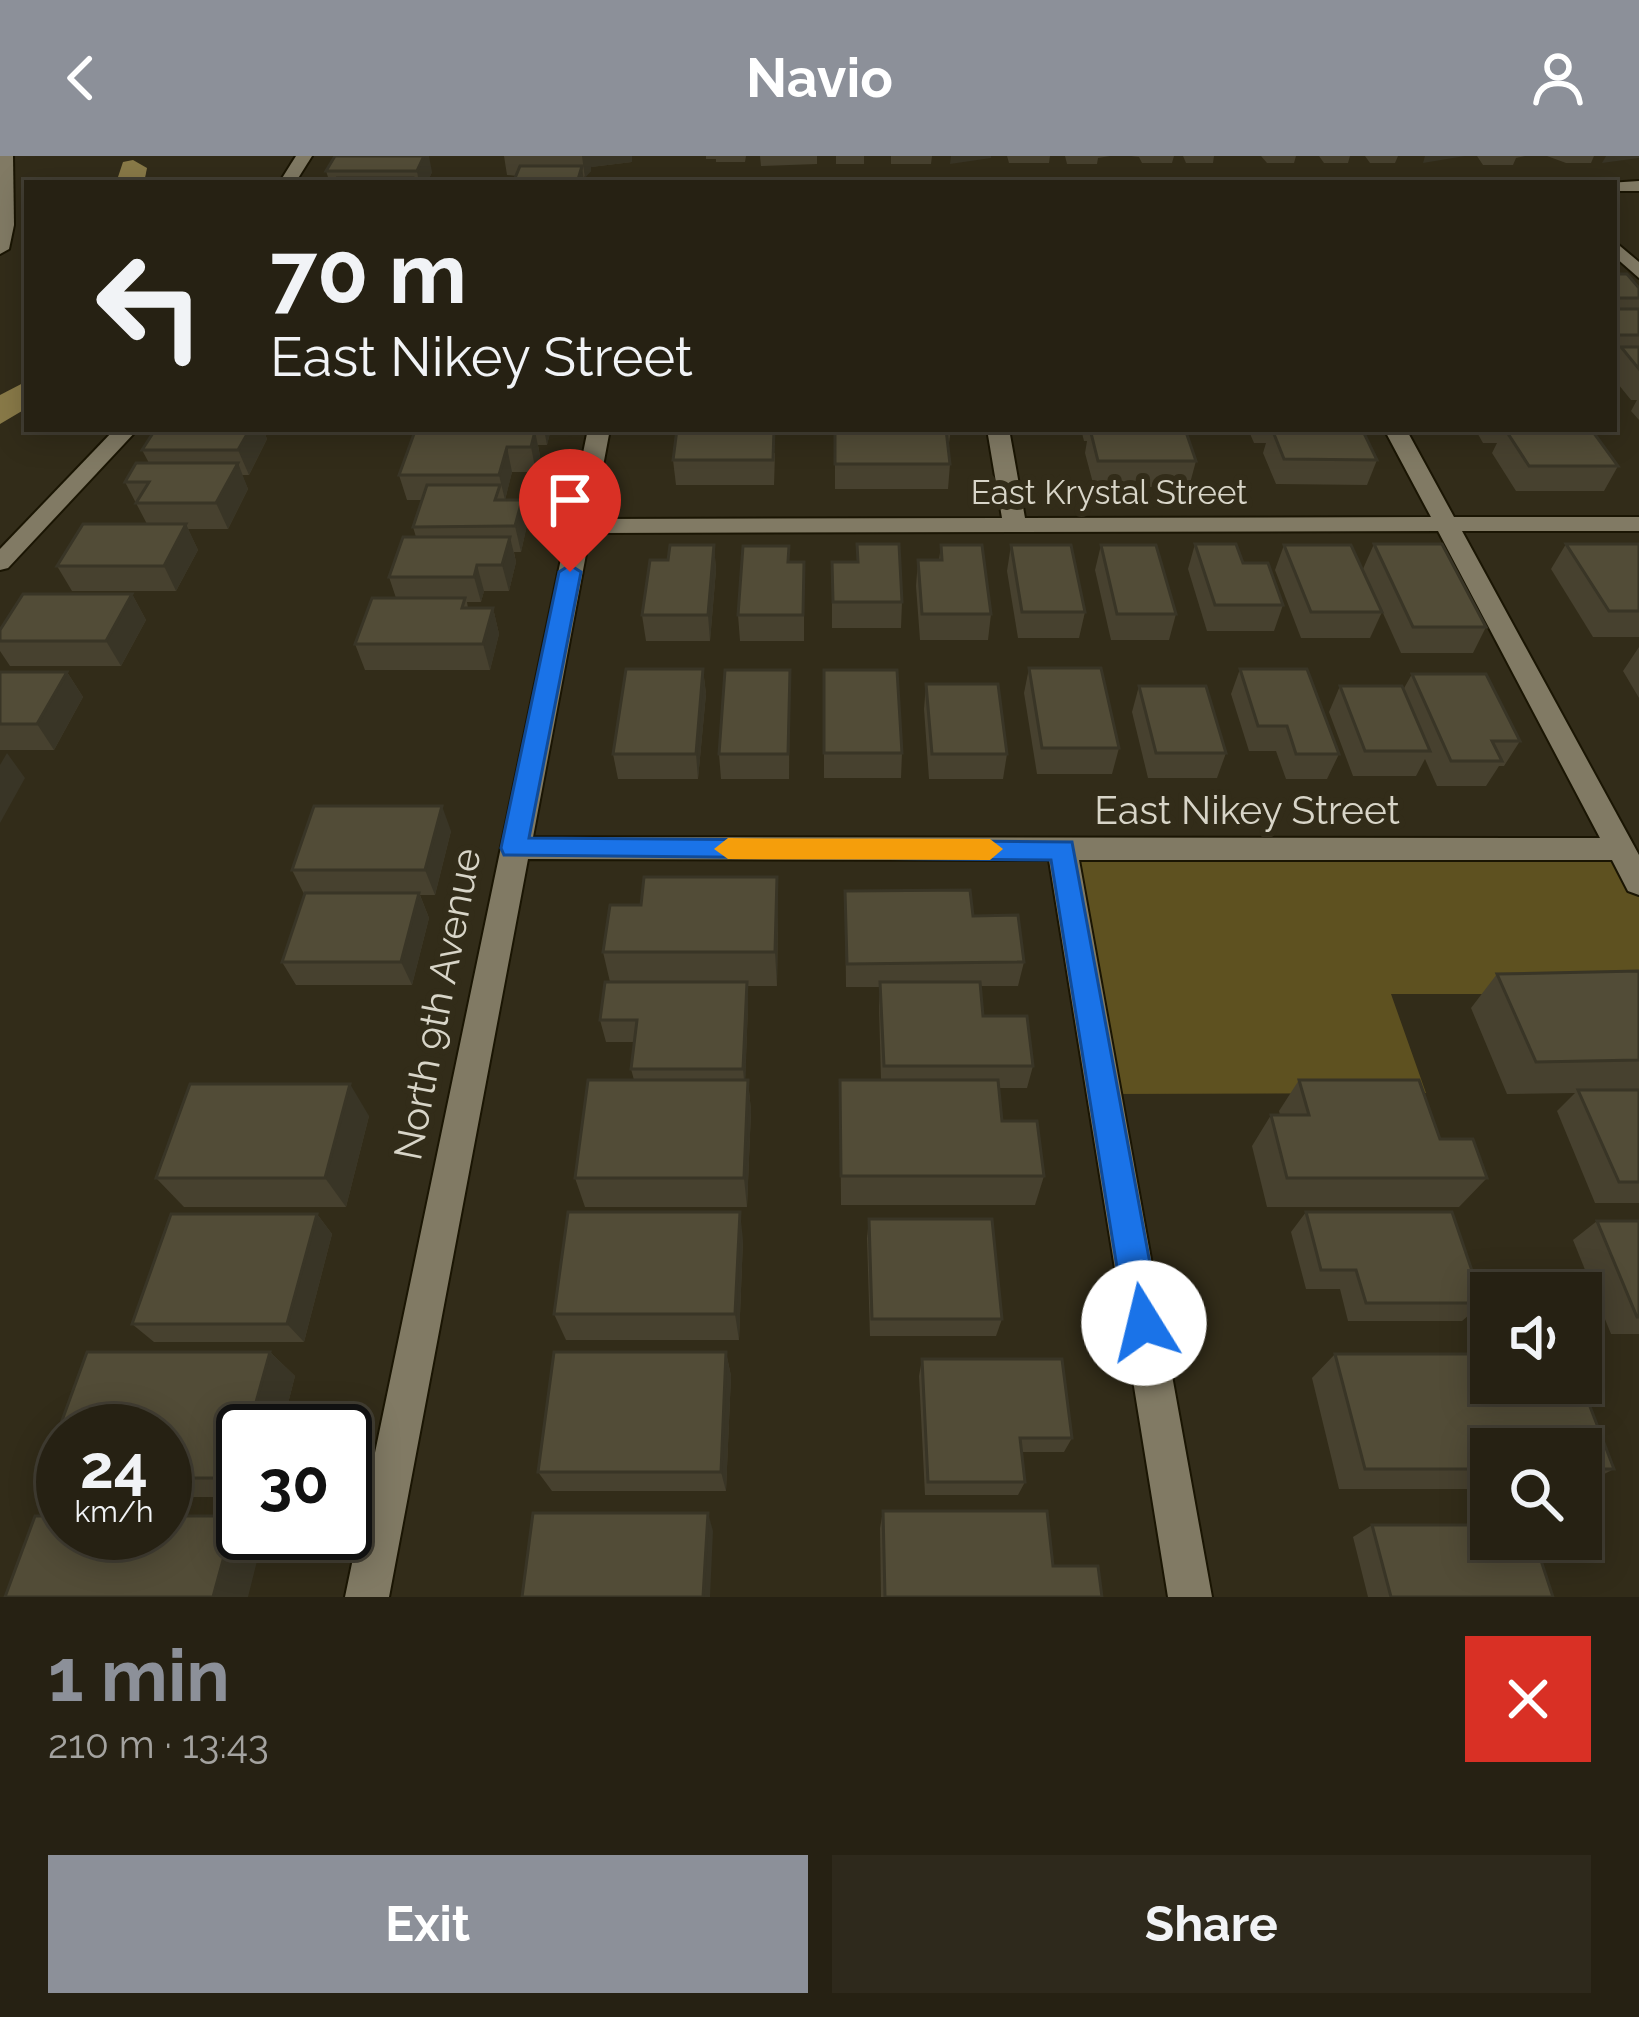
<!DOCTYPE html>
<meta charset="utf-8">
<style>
body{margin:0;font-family:Raleway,sans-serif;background:#2e291c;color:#f1f3f6;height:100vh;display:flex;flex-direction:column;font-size:45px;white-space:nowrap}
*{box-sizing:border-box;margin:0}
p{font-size:39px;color:#a4a3a0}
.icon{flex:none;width:66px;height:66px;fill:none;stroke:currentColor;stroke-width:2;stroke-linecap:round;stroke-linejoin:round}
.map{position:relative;height:1441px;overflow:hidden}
.side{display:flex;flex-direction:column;background:#262113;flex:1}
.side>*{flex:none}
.guide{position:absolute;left:24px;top:24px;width:1593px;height:252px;border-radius:0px;box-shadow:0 6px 30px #0003,0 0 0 3px #423e33;background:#262113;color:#f1f3f6;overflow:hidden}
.tools{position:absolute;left:1470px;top:1116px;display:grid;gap:24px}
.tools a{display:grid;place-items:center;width:132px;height:132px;border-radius:0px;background:#262113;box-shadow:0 6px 30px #0003,0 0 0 3px #423e33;font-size:60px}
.speed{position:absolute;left:36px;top:1248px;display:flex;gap:24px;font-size:60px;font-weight:700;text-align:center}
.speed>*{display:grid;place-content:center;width:156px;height:156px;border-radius:50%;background:#262113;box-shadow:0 6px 30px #0003,0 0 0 3px #423e33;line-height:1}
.speed small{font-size:30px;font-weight:400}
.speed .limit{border:6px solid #111;border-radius:18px;background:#fff;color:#111}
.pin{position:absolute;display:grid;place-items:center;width:102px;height:102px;color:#fff;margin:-123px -51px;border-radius:50% 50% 50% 0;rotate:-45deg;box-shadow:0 0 12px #0007}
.pin .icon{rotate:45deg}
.me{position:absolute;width:132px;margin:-66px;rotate:351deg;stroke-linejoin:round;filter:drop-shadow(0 0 9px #0008)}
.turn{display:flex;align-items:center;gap:42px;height:252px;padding:0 48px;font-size:54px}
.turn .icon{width:156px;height:156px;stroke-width:2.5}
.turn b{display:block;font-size:84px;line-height:102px}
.round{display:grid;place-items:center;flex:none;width:126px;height:126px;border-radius:0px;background:#2e291c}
.summary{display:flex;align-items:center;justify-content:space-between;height:204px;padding:0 48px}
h1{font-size:72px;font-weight:700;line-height:90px;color:#8c9099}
.action{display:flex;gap:24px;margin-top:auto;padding:24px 48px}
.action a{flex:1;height:138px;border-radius:0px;background:#8c9099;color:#fff;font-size:48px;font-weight:700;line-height:138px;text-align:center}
.action a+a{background:#2e291c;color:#f1f3f6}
header{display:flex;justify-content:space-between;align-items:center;height:156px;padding:0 48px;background:#8c9099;color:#fff;font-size:54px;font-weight:700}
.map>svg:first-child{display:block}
.green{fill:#5e5120}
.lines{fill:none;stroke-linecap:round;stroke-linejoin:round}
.canal{fill:#897a48;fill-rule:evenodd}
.street-casing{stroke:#1a1503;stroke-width:4}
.secondary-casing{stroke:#1a1503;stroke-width:4}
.street{fill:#817a64;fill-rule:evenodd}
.secondary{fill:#817a64;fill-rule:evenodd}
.wall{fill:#47412f}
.shaded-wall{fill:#393526}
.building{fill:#524c37;stroke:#393526;stroke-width:3}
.route{fill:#1a73e8;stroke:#114b97;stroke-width:3}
.slow{fill:#f59e0b}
.labels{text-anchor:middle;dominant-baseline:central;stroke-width:12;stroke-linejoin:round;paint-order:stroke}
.far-street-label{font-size:33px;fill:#d8d5c8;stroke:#322c19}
.street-label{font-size:39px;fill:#d8d5c8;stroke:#322c19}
</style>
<header><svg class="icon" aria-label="back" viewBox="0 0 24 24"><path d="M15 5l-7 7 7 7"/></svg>Navio<svg class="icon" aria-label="person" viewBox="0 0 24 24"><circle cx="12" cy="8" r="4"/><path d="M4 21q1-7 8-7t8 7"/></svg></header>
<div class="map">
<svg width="1639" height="1441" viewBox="0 0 1639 1441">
<rect width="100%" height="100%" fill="#322c19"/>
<path class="green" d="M1621,693l18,34v111h-248l35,99 -321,1 -43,-244z"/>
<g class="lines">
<g class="canal">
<path d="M133,4l14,8 -3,15h-28l7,-21z"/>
<path d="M27,225v27l-27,16v-29z"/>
</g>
<defs>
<g id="street">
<path d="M296,0h16l-17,27h-16z"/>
<path d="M1639,25v10h-25v-8h-6z"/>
<path d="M1614,85l25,21v16l-25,-22z"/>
<path d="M115,273h23l-130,139 -8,2v-21z"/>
<path d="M588,273h22l-17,90 409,-1 -15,-89h22l16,89 406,-1 -47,-88h22l48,88h185v14h-177l177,324v40l-11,-4 -16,-31h-533l133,737h-44l-119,-737 -521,-1 -139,738h-44zM1438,375l162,307 -1067,-1 57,-304z"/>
</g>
<path id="secondary" d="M0,0h13l1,69 -5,24 -9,5z"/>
</defs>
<use href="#street" class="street-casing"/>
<use href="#secondary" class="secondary-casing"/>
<use href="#street" class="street"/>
<use href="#secondary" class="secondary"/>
</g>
<g class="wall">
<path d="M504,0h128v6l-41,5v4l-8,7 1,5 -77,-8z"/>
<path d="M706,0h40l-1,6h-29v-3h-10z"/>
<path d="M760,0h57v8l-56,2z"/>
<path d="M836,0h42h-14v8h-28z"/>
<path d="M891,0h41l-1,8h-40z"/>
<path d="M1007,0h43l-1,7h-40z"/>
<path d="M1065,0h45l-12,2 -1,6h-30z"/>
<path d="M1131,0h43l-2,7h-30l-3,-6z"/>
<path d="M1183,0h31l-1,7h-27z"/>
<path d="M1261,0h35l-2,7h-27z"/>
<path d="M1302,0h48l-2,7h-24l-5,-7z"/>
<path d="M1365,0h33l-3,7h-25z"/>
<path d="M1477,0h48l-9,2 -3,7h-30z"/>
<path d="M1547,0h47l-3,7h-25z"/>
<path d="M326,15l106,1 -5,11h-97z"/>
<path d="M1614,118l25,14v132l-8,-9 6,-11h-6l-17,-21z"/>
<path d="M179,273h84l4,10 -18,36h-7l6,14 -20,40h-40l10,21 -22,41h-104l-15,-25 90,-42 -22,-42 24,-19 -7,-13z"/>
<path d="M440,273h111l-4,16h-9l2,11 -4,16h-24l-7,28 22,25 -6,27h-7l2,10 -7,29h-25l-3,11h-14l1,6h25l6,26 -9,36h-125l-10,-26 41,-46 -7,-21 27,-40 -3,-10 9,-27h-15l-8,-25 42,-44z"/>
<path d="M835,273h116l-2,14h-1l2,21 -2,25h-113z"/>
<path d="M1081,273h104l11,32 -7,26h-95l-9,-34 2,-12h-3z"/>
<path d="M1248,273h114l15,31 -10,25 -91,-1 -13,-31 3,-10h-12z"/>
<path d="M1475,273h116l27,37 -14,25h-88l-24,-38 5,-10h-14z"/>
<path d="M775,297l-1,32h-98l-3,-25z"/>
<path d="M857,388l45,58 -1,26h-69v-66h25z"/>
<path d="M1195,388l48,19 40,42 -9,26h-67l-19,-62z"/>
<path d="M1374,388l112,83 -13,26h-72l-38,-84z"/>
<path d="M1566,388h73v93h-46l-42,-68z"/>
<path d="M714,389l2,25 -6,71h-64l-4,-26z"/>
<path d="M941,389l50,69 -3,26h-68l-4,-54 2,-26h21z"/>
<path d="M1011,389l74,67 -6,26h-61l-11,-67z"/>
<path d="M1101,389l75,69 -7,26h-58l-16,-70z"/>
<path d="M1284,389l98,67 -12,26h-69l-26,-68z"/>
<path d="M789,406h15v79h-64l-2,-26z"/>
<path d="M132,438l14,26 -25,46h-111l-10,-15v-21z"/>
<path d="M1639,491v51l-16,-27z"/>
<path d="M1029,512l90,80 -7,26h-75l-13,-81z"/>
<path d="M703,513l3,25 -8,85h-80l-5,-25z"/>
<path d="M1240,513l99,85 -12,25h-41l-10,-28h-27l-18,-57z"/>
<path d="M790,514l-1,109h-68l-2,-25z"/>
<path d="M824,514l78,83 -1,25h-77z"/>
<path d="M0,516h67l16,25 -29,53h-54z"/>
<path d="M1412,518l108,67 -16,25h-5l-13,20h-49l-12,-27 -9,17h-63l-24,-64 11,-26 63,4z"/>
<path d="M926,528l81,70 -4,25h-74l-5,-70z"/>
<path d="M1139,530l87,67 -9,25h-69l-16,-66z"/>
<path d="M451,675l-16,64h-15l9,23 -17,67h-116l-14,-23 22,-68 -12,-24z"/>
<path d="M777,721l1,35 -1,74h-30l1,20 -3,74h3l3,31 -4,96h-162l-10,-29 59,-98 -3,-11 3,-27h-28l-6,-22 10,-38 -7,-30 38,-47z"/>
<path d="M845,735l128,25 51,46 -6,24h-38l3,30 50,50 -6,22h-28l3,33 42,55 -9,29h-194l-1,-125h41l-2,-74 1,-19h-34z"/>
<path d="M1639,815v232h-44l-38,-92 18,-18 -68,1 -36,-86 26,-34z"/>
<path d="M1299,924l141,59 47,39 -28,29h-192l-15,-61 19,-31h9l-1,-4z"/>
<path d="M369,960l-23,91h-162l-28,-29z"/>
<path d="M1306,1056l177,91 -21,18h-114l-8,-32h-34l-15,-57z"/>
<path d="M317,1058l15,20 -28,108h-150l-22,-18z"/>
<path d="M869,1063l133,100 -6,17h-126l-3,-98z"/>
<path d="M1597,1065h42v113h-28l-38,-94z"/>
<path d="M743,1084l-4,100h-173l-12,-26z"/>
<path d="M87,1196h183l25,24 -14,55h-38v66h-78v-66h-102v59l-22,-12z"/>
<path d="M726,1196l5,24 -5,115h-174l-14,-19z"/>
<path d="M1335,1198h156v29h90l33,86 -33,17v-37h-90v40h-152l-27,-111z"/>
<path d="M922,1203l150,79 -8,14h-42l3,30 -7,13h-93l-6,-119z"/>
<path d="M883,1355l170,55 49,31h-221l-1,-69z"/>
<path d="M1372,1369l181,72h-185l-15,-60z"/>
</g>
<g class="shaded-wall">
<path d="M424,0h5l3,16 -5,11h-8l-2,-12z"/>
<path d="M582,0h50v6l-41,5v4l-6,7z"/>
<path d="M951,0h40v2l-41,6z"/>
<path d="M1425,0h40l-42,7z"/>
<path d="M1606,0h33v2l-37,5z"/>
<path d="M582,10l2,17h-7z"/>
<path d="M250,273h13l4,10 -18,36 -11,-25z"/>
<path d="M544,273h7l-4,16z"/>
<path d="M535,275l5,25 -4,16 -5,-25z"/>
<path d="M507,291l5,25 -7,28 -6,-25z"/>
<path d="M238,307l10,26 -20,40 -12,-26z"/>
<path d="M522,344l5,25 -6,27 -6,-26z"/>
<path d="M186,368l12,26 -22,41 -12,-25z"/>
<path d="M510,381l6,25 -7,29 -7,-26z"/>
<path d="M714,389l2,25 -6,71 -2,-26z"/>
<path d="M477,409l7,26 -3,11 -7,-25z"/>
<path d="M132,438l14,26 -25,46 -15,-25z"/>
<path d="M493,452l6,26 -9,36 -7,-26z"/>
<path d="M703,513l3,25 -8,85 -2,-25z"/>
<path d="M67,516l16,25 -29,53 -17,-26z"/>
<path d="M7,597l18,25 -25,45v-58z"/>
<path d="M442,650l9,25 -16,64 -10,-25z"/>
<path d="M777,721l1,35 -1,74 -2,-34z"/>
<path d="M419,737l10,25 -17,67 -11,-23z"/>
<path d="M747,826l1,24 -3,85 -2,-22z"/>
<path d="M748,924l3,31 -4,96 -3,-29z"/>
<path d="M350,928l19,32 -23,91 -21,-29z"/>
<path d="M740,1056l3,28 -4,100 -4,-26z"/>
<path d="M317,1058l15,20 -28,108 -17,-18z"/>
<path d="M270,1196l25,24 -14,55h-33z"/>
<path d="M726,1196l5,24 -5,115 -5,-19z"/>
<path d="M243,1292v36l-8,-6z"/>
<path d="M708,1357l5,18 -3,66h-7z"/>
<path d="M235,1360l8,4v13h21l-16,64h-35z"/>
</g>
<g class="building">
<path d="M335,0h89l-7,15h-91z"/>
<path d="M520,10h62l-5,17h-64z"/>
<path d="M337,22h75l-3,5h-76z"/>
<path d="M710,23h83v4h-84z"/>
<rect x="830" y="25" width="92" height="2"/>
<path d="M1614,118h13l12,14v10h-25z"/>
<rect x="1614" y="153" width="25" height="26"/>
<path d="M1621,191h18v22z"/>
<path d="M179,273h71l-12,21h-96l13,-20z"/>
<path d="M677,273h97l-1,31h-100z"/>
<path d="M835,273h111l4,35h-115z"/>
<path d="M1090,273h95l11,32h-98z"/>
<path d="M1272,273h90l15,31 -93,-1z"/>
<path d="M1505,273h86l27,37h-89z"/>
<path d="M415,275h120l-4,16h-24l-8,28h-100z"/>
<path d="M136,307h102l-22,40h-80l13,-21h-24z"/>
<path d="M427,329h73l-5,15h27l-7,26 -102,1z"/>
<path d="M83,368h103l-22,42h-107z"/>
<path d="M403,381h107l-8,28h-25l-3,12h-85z"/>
<path d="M857,388h42l3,58h-69l-1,-40h26z"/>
<path d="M1195,388h41l7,19h25l15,42h-68z"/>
<path d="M1374,388h68l44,83h-73z"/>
<path d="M1566,388h73v67h-30z"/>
<path d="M670,389h44l-6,70h-66l8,-55h18z"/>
<path d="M941,389h41l9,69h-69l-4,-54h24z"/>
<path d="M1011,389h60l14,67h-63z"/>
<path d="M1101,389h55l20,69h-59z"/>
<path d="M1284,389h67l31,67h-71z"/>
<path d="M743,390h46l-1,16h16l-1,53h-65z"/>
<path d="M23,438h109l-26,47h-106v-11z"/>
<path d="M372,442h93l-3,10h31l-10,36h-128z"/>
<path d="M1029,512h72l18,80h-77z"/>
<path d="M626,513h77l-7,85h-83z"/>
<path d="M1240,513h67l32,85h-43l-9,-28h-29z"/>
<path d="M725,514h65l-2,84h-69z"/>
<path d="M824,514h73l5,83h-78z"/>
<path d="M0,516h67l-30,52h-37z"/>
<path d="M1412,518h74l34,67h-28l10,20h-51z"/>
<path d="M926,528h72l9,70h-75z"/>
<path d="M1139,530h67l20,67h-70z"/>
<path d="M1340,530h62l28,65h-65z"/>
<path d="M314,650h128l-17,64h-133z"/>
<path d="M644,721h133l-2,75h-172l7,-47h31z"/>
<path d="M970,734l3,26 45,-1 6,47 -177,2 -2,-73z"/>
<path d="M305,737h114l-18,69h-119z"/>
<path d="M1639,815v89l-103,2 -39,-88z"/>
<path d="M605,826h142l-4,87h-112l6,-49h-37z"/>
<path d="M880,826h100l3,34h44l6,50h-149z"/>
<path d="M588,924h160l-4,98h-169z"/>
<path d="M840,924h158l4,41h35l7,55h-203z"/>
<path d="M1299,924h120l21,59h33l14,39h-200l-16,-63h38z"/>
<path d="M190,928h160l-25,94h-169z"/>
<path d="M1578,934h61v92h-20z"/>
<path d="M568,1056h172l-5,102h-181z"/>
<path d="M1306,1056h146l31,91h-117l-10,-33h-35z"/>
<path d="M171,1058h146l-30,110h-155z"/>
<path d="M869,1063h123l10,100h-130z"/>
<path d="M1597,1065h42v96h-2z"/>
<path d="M87,1196h183l-22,79h-5v17l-8,30h-70v-47h-102v47h-22z"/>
<path d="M554,1196h172l-5,120h-183z"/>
<path d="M1335,1198h156v29h90l33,86h-33v-20h-90v20h-126z"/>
<path d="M922,1203h140l10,79h-52l5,44h-97z"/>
<path d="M883,1355h164l6,55h45l4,31h-217z"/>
<path d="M533,1357h175l-5,84h-181z"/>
<path d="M35,1360h28v17h102v-17h70l-22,81h-208z"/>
<path d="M1372,1369h119v14h43l19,58h-162z"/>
</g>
<path class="route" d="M570,409l11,7 -52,266 543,4 89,481 -5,13 -12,5 -13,-5 -5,-13 -75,-463 -547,-5 -3,-7 58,-276z"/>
<path class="slow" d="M728,682l262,1 13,10 -13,11 -262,-1 -14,-10z"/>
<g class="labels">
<g class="far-street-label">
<text x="1109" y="336">East Krystal Street</text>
</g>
<g class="street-label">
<text x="1247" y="654">East Nikey Street</text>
<text transform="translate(437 848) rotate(-79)">North 9th Avenue</text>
</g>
</g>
</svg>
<div class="tools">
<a><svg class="icon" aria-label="sound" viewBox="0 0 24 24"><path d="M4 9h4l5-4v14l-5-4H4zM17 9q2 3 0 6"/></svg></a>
<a><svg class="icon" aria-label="search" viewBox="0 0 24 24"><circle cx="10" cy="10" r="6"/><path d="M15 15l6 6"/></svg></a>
</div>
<div class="speed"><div>24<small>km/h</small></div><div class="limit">30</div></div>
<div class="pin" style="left:570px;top:416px;background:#d93025"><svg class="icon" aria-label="arrive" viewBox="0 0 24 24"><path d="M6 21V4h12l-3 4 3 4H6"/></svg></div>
<svg class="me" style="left:1144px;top:1167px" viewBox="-20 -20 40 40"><circle r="19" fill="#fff"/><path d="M0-13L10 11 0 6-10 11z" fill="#1a73e8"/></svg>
<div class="guide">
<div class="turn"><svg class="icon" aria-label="left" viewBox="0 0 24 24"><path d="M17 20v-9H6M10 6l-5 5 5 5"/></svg><div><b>70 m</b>East Nikey Street</div></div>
</div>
</div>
<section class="side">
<div class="summary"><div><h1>1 min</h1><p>210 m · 13:43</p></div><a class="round" style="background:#d93025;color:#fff"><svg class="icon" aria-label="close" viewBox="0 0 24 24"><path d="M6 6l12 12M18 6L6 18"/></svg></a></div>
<div class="action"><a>Exit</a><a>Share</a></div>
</section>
